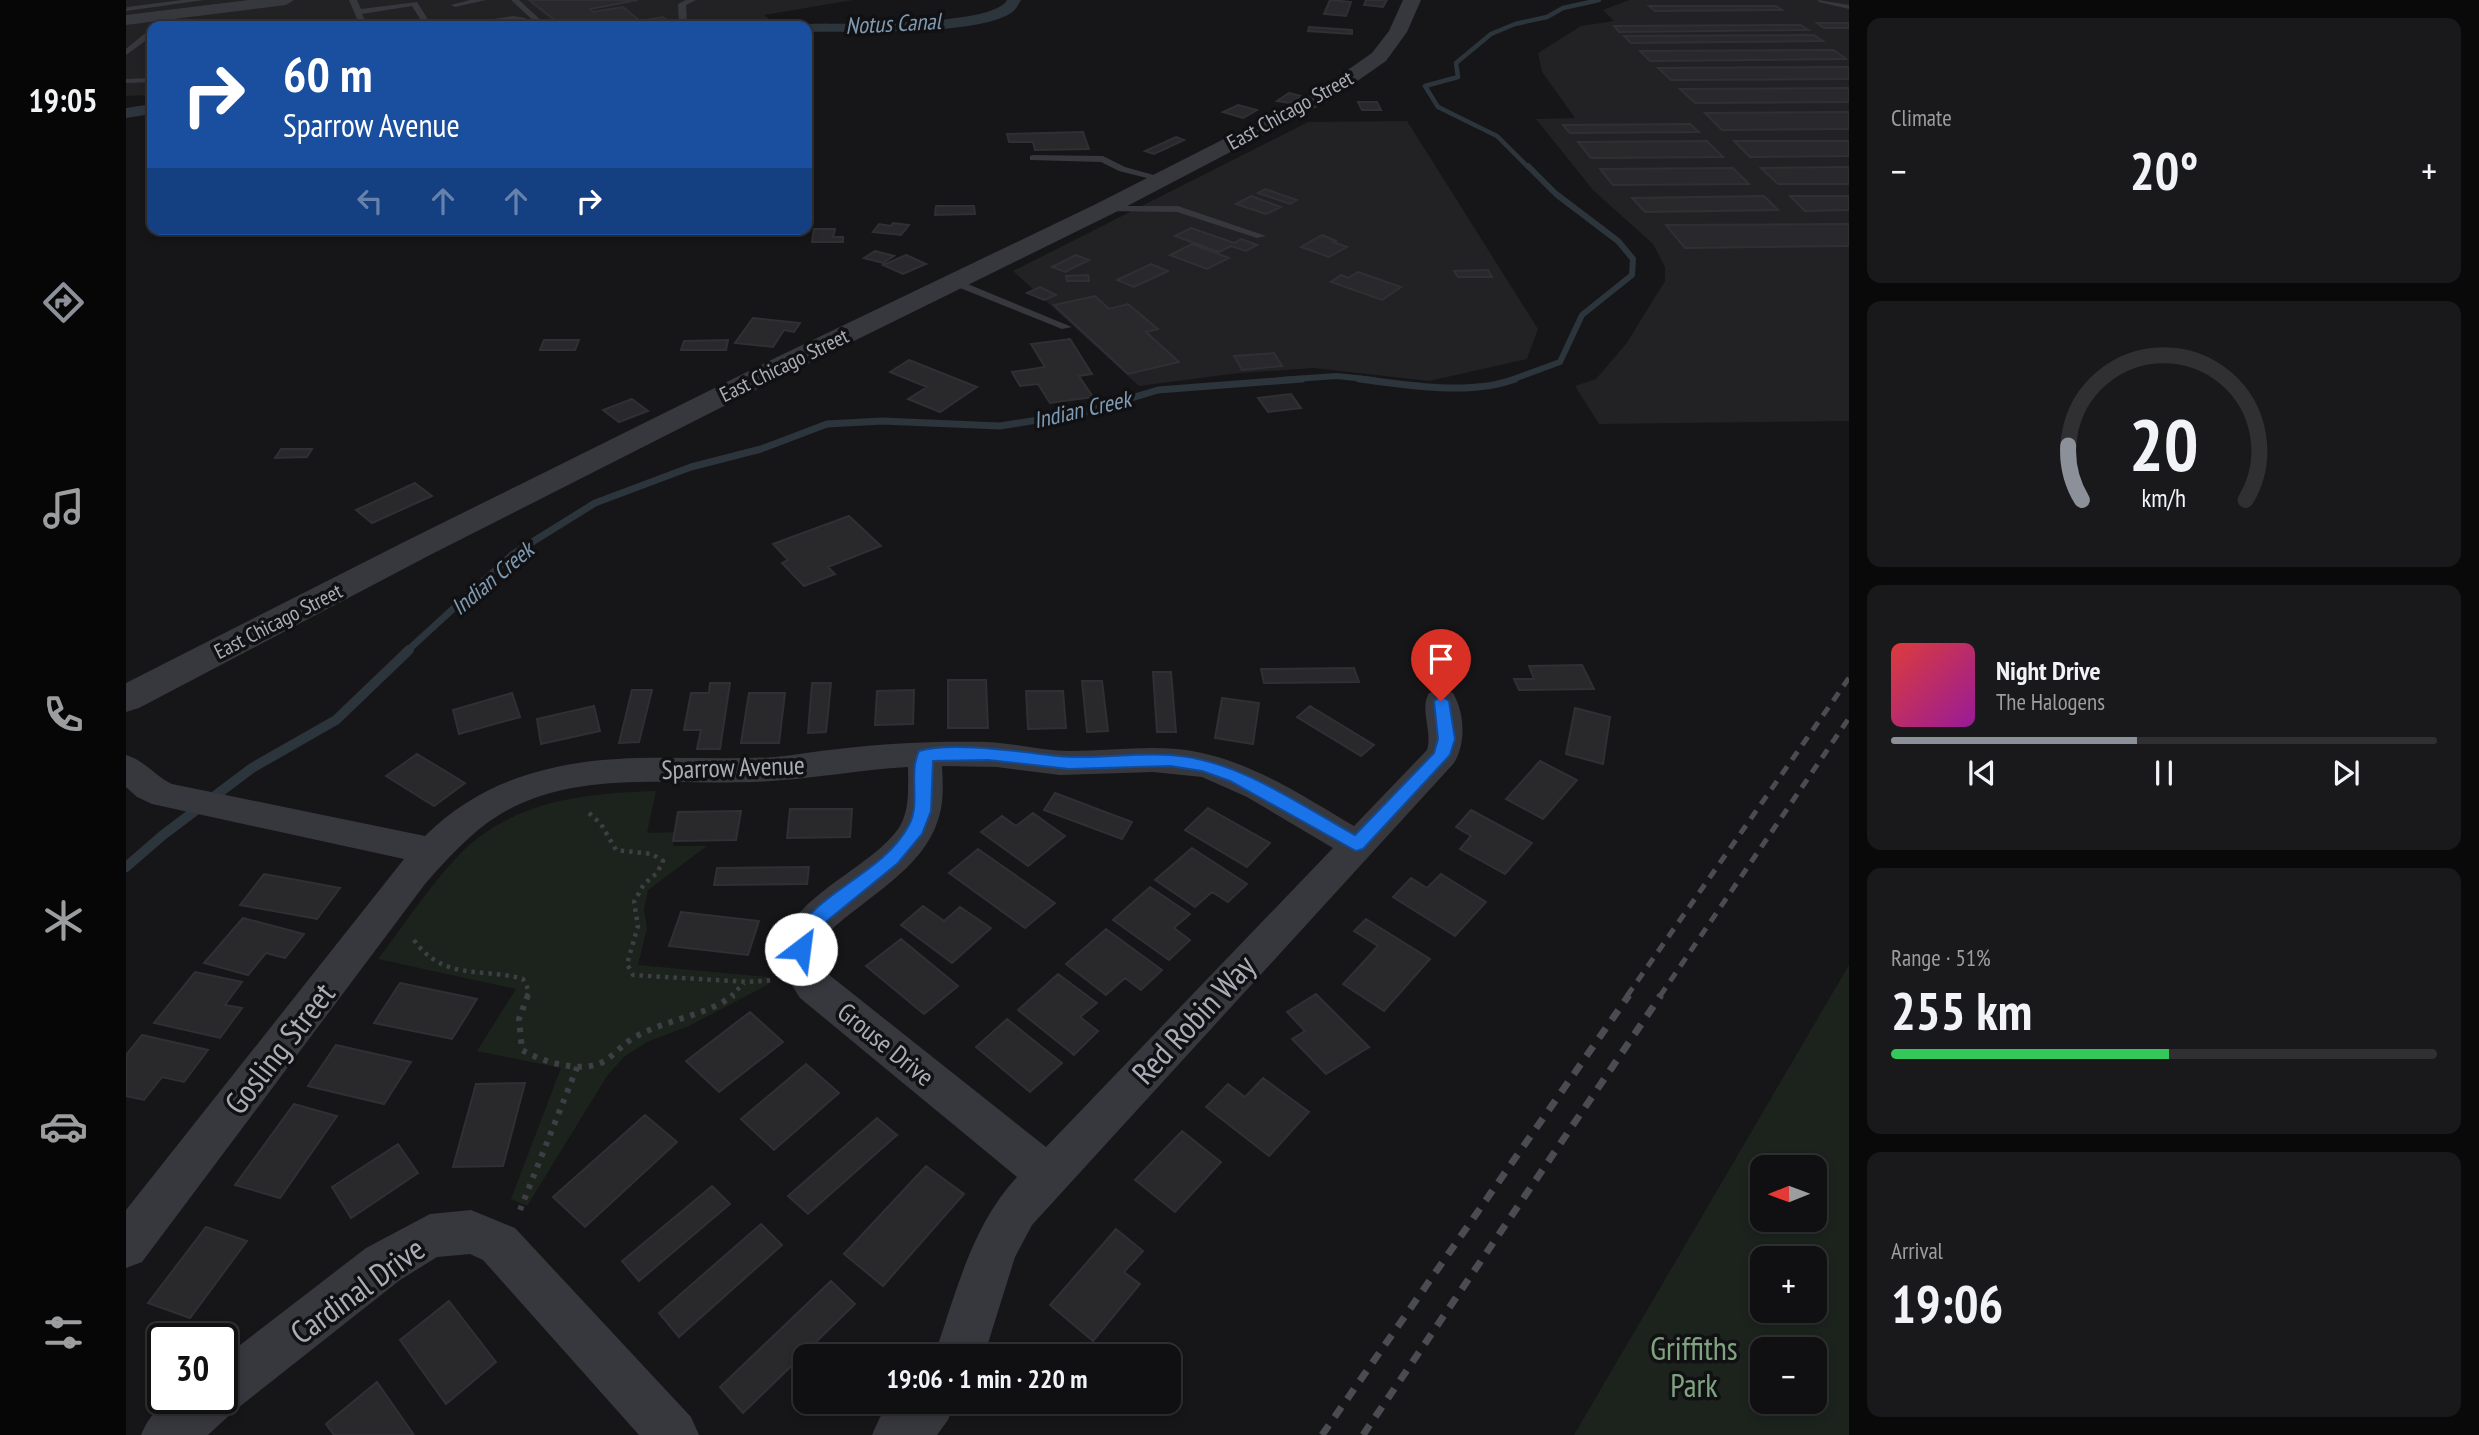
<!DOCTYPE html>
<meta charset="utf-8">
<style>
body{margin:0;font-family:"PT Sans Narrow",sans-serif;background:#19191b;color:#f1f3f6;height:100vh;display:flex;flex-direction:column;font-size:26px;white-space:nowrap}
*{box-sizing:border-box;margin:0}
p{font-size:23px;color:#9c9d9f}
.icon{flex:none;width:38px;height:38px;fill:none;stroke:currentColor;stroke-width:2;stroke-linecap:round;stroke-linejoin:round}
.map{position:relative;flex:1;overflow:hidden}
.details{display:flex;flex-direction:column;gap:18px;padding:18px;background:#09090a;width:630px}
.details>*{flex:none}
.banner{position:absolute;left:21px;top:21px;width:665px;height:214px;border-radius:14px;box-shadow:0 4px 10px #0003,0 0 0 2px #303032;background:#1a4fa0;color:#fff;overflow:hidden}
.needle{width:46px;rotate:269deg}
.fabs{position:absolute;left:1624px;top:1155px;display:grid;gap:14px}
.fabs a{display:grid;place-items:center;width:77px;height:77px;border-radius:14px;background:#101012;box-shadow:0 4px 10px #0003,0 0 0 2px #303032;font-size:35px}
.speed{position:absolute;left:21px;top:1323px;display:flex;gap:14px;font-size:35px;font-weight:700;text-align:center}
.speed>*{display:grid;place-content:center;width:91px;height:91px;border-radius:50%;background:#101012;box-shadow:0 4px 10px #0003,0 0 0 2px #303032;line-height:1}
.speed .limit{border:4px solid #111;border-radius:10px;background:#fff;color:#111}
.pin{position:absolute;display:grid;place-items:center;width:60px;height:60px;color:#fff;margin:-72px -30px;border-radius:50% 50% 50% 0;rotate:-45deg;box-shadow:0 0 7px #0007}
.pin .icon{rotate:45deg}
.me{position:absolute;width:77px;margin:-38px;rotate:30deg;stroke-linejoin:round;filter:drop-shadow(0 0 5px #0008)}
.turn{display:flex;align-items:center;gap:24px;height:147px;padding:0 21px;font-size:32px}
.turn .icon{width:91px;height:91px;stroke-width:2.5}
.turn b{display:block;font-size:49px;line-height:60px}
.lanes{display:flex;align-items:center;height:66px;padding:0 21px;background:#0003;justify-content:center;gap:35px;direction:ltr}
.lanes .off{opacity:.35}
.big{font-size:52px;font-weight:700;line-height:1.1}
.details .widget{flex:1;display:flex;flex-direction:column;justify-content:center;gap:10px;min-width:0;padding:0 24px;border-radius:14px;background:#19191b}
.details .dial{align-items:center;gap:0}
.dial svg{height:182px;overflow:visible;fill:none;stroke:#303032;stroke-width:7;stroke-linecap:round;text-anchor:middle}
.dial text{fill:#f1f3f6;stroke:none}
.song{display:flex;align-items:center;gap:21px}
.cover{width:84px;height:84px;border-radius:10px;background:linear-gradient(135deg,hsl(0 70% 55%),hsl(300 70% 35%))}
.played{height:7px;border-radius:4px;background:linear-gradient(90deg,#8c9099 45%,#303032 45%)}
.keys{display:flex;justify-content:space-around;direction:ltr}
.heat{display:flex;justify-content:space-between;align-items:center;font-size:38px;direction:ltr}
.charge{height:10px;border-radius:5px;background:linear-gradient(90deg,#34c759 51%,#303032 0)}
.trip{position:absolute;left:667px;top:1344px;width:388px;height:70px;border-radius:14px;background:#101012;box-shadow:0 4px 10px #0003,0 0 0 2px #303032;font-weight:700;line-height:70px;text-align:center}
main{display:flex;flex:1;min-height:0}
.tabs{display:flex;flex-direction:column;width:126px;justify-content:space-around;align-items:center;background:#060607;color:#9c9d9f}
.tabs .icon{width:49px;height:49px}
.tabs .on{color:#8c9099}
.tabs b{font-size:32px;color:#f1f3f6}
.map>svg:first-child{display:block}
</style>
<main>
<nav class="tabs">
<b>19:05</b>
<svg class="icon on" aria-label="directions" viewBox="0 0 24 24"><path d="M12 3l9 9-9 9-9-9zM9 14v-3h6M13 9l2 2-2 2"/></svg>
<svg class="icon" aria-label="music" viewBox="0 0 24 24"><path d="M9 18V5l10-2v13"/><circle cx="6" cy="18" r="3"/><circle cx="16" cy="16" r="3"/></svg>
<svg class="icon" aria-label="phone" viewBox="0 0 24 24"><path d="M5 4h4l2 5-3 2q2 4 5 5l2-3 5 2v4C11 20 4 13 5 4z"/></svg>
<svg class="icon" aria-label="climate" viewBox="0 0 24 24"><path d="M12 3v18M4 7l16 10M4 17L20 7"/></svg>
<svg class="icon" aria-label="car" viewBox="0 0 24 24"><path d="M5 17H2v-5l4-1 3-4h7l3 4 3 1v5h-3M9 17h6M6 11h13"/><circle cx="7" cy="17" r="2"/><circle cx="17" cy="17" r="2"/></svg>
<svg class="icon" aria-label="filters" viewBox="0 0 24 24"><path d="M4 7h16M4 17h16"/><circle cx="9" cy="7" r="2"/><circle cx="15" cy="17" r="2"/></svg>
</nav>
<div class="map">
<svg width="1723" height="1435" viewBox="0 0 1723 1435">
<rect width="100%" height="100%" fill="#161618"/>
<path fill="#222225" d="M0,0H727L638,15L647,22L590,26H26V95L0,96Z
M1503,0H1723V421L1473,424L1449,386L1470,379L1500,344L1539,281V267L1527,244L1467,190L1410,119L1449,118L1416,72L1412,53L1455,26L1488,21L1477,10Z
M1281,121L1412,329L1401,359L1303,381L1188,368L1113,373L1013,386L887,271L1182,122Z"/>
<path fill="#1c231d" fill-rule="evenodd" d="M530,791L521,833L550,832L547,846H581L522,890L518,910L521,928L512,965L642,977L643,984L563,1026L523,1041L499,1056L481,1076L401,1206L385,1199L435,1068L351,1051L390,989L252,959C278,925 302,888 331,857C384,801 458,793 530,791Z
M1723,965V1435H1448ZM1636,1167H1689V1220H1636ZM1636,1258H1689V1311H1636ZM1636,1349H1689V1402H1636Z"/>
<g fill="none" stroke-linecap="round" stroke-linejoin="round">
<path stroke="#2c353c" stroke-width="4.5" d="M1403,168L1371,136L1312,107L1299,86L1332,77L1330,63L1365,34L1389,24L1421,17L1437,8L1473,0"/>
<path stroke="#2c353c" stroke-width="6" d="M1154,380L1211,376L1248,380
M1385,380L1434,362L1456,315L1506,275L1507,259L1492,241L1430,194L1402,166"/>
<path stroke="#2c353c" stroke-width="7" d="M1233,379C1281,385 1344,396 1389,379
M281,651L387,554L469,503L565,467L635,449L701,424L756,421L874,426L956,413L1032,390L1176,379"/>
<path stroke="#2c353c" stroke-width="10" d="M0,867L37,835L126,768L210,720L283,650"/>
<path fill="#2c353c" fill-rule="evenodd" d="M881,0H895C892,5 890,10 885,13C850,36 727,31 681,32V26H675L681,24C714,23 867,27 881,0Z
M26,104V114L0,118V108Z"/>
</g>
<path fill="#29292c" stroke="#303034" stroke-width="2" d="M403,0H512L464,9L467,12L497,7L514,21L537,17L548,26H436Z
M1204,0L1225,2L1220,16L1198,14Z
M1240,0H1261L1257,7L1238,5Z
M1523,6H1650L1656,10L1529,11Z
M1691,23H1723V28H1698Z
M1675,25L1682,30L1493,32L1488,26Z
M1183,27L1226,30V34L1182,31Z
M1688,35L1697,41L1505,43L1498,36Z
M1708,50L1720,59L1524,61L1514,51Z
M1723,67V79L1545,80L1532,68Z
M1723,88V102L1569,103L1554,89Z
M1163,93L1175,96L1163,103L1151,101Z
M1232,102H1251L1255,110H1236Z
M1112,105L1131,110L1117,118L1097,112Z
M1723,112V129L1596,130L1579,113Z
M1564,124L1573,132L1444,133L1437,125Z
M957,132L963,149L909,150L907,142H883L881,134Z
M1050,137L1058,140L1028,154L1019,151Z
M1581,141L1597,157L1465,158L1452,142Z
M1608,141H1723V156L1624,157Z
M1723,167V184H1652L1635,168Z
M1607,168L1623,184L1487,185L1474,169Z
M1139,189L1171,200L1164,204L1132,193Z
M1125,196L1155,207L1140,214L1110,204Z
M1638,196L1652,210L1519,212L1506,198Z
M1664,196H1723V210L1679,211Z
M810,206H848L849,214L809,215Z
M767,223L783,225L775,235L747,232L753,224L765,226Z
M1723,224V246L1559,248L1540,225Z
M1065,228L1108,243L1115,239L1131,245L1120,251L1105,246L1093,252L1049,236Z
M688,229H709L707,237H717V242H686Z
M1196,235L1210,241L1207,242L1221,247L1203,257L1175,247Z
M1066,244L1103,258L1081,269L1044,255Z
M749,251L768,256L757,263L738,258Z
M780,255L800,264L777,274L757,265Z
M950,255L963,260L939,272L926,267Z
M1025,264L1042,271L1008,287L991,280Z
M1362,270L1366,277H1332L1328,271Z
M1232,272L1275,287L1256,300L1205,282L1215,275L1222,278Z
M962,275L963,281H941L940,276Z
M914,287L930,295L918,300L901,293Z
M969,296L983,309L1002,304L1032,329L1020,332L1053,362L1002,374L928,305Z
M627,318L674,323L668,332L658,330L647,347L609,343Z
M944,339L966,374L953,376L967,397L924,403L912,384L894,386L886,372L919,367L905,344Z
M418,340H453L449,350H414Z
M602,340L600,350H555L558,341Z
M1148,353L1156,366L1116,370L1108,356Z
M783,360L851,387L814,412L782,399L801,387L764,372Z
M1165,394L1175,408L1142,412L1132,398Z
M506,399L522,411L493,422L477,410Z
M155,449H186L181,457L149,458Z
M289,483L306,496L246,523L230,510Z
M723,516L755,546L702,567L709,574L678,586L656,563L662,560L647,544Z
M1456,665L1468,689L1393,690L1388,679H1408L1403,666Z
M1228,668L1233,682L1138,683L1135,669Z
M1027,672H1045L1050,732H1031Z
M822,680H860L862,728H822Z
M956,681H976L982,731L961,732Z
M584,683H604L594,749H571L575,730H558L565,693H583Z
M686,683H705L700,732L682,733Z
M506,690H526L513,742L493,743Z
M788,690L787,724L749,725L751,691Z
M900,691H937L940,728L902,729Z
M386,693L394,717L333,734L327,710Z
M623,693H659L653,743H615Z
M1096,698L1133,703L1127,744L1089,738Z
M468,706L474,731L415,744L411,719Z
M1184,706L1248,745L1235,756L1171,717Z
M1449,708L1484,717L1477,764L1440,754Z
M291,754L339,783L308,806L260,776Z
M1414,761L1451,780L1417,819L1380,799Z
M929,793L1006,822L996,839L918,810Z
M1082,808L1144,843L1121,867L1059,830Z
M664,809H726L724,837L661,838Z
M1345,810L1406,843L1379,874L1334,849L1345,836L1330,827Z
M615,811L610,840L547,841L552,812Z
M907,813L939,836L902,866L855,832L876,816L890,826Z
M1066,848L1121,884L1102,902L1086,892L1069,907L1029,880Z
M852,849L929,903L899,928L823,873Z
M683,867L681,884L588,885L591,868Z
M138,874L214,888L191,919L114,905Z
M1315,874L1360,902L1329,936L1267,897L1285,878L1301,888Z
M1024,887L1064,914L1048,928L1064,940L1043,960L987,920Z
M797,906L818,921L834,907L865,928L826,963L775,925Z
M555,912L633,921L622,955L543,946Z
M117,918L178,934L159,958L140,953L122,975L78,963Z
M1240,919L1304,959L1258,1011L1217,984L1252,946L1228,931Z
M980,929L1036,970L1015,990L999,978L980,995L940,964Z
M775,939L832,986L798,1014L740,966Z
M69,972L116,982L99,1005L116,1008L94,1038L28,1023Z
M932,974L971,1003L954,1017L972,1031L948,1055L892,1010Z
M274,983L351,999L326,1039L248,1023Z
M1190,994L1243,1047L1200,1074L1166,1039L1179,1031L1161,1012Z
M624,1012L657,1042L593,1092L560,1061Z
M881,1019L936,1063L904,1092L850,1047Z
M16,1035L82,1050L58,1082L36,1077L18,1100L0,1096V1055Z
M210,1045L285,1062L258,1104L182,1086Z
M680,1064L713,1093L648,1150L615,1119Z
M1137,1078L1183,1112L1143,1156L1080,1107L1102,1084L1119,1097Z
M399,1083L377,1166L327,1167L350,1084Z
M168,1104L211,1116L154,1198L109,1185Z
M519,1115L551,1142L459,1227L427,1197Z
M751,1118L771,1135L682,1214L662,1196Z
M1056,1131L1095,1162L1049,1212L1009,1180Z
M272,1144L292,1173L225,1218L206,1187Z
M800,1166L838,1194L757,1286L718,1254Z
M586,1186L604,1204L513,1281L496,1261Z
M635,1224L656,1245L553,1337L533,1313Z
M80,1227L121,1241L64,1318L22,1303Z
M990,1229L1017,1251L998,1272L1014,1284L967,1341L924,1305Z
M705,1281L729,1304L617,1413L594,1387Z
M323,1301L370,1362L320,1404L274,1340Z
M251,1382L288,1435H208L200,1424Z"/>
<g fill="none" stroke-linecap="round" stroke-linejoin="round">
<path stroke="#3d3f44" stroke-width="4.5" stroke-dasharray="3.5 5" stroke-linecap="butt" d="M463,813L475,824L490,850L526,854L537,861L531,873L518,884L508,902L512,926L501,964L507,975L622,982L647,980
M288,940C318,982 356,967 397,979L403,991L401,996
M605,996L618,983"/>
<path stroke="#3d3f44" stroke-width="6" stroke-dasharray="4.5 7" stroke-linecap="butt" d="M402,995L393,1019L396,1050C415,1061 447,1071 469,1065C485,1061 494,1045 509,1037C541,1019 577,1017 608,995
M394,1210L452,1065"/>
<path fill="#37383d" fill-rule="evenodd" d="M56,0H78L0,11L1,7Z
M223,0H231L235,9L291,2L303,21L277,26H259L294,19L286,6L236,14L242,26H234Z
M344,0H360L329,7L325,5Z
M385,0H393L421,26H413Z
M560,0H570L560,5L561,26H553L552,4Z
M1692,0L1723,5V9L1693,2Z
M387,16L399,18L405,26H397L393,22L387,20L323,26Z
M23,30H26V36L0,55V49Z
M26,78V82L0,83V79Z
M907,155L977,156L999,167L1042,179L1037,182L993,171L975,162L904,160V156Z
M978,206H1052L1140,236L1131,238L1051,212L975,211L973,209Z
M824,280H832L946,327L936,329L824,284Z"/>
<path fill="#37383d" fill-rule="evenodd" d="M123,0H168L160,5L0,25V15Z
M1315,690L1327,693C1339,714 1340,743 1328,763L906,1225L889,1257L858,1356H808C830,1294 845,1226 891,1177L674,998C666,985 655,969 656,953C657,898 747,869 774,826C784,809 782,786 782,767C730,770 680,780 628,782C545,785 447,769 373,815C344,833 321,859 299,884L16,1262L0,1268V1210L278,859L26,804L11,797L0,787V755C18,760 29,776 46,784L299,836C334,802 371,782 418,770C493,750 572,762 649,757C670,755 691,751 712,749C761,743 811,741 860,742C888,743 916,751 944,751C988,751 1033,743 1076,753C1131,765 1180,798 1228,826L1301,750C1307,731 1293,710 1303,693ZM816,766L871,767L934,775L1027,772L1076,777L1121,797L1207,848L920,1147L702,974C692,959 694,946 704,931C739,898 797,869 812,820C818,803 817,784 816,766Z
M345,1210L389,1228L565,1417L573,1435H513L357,1260L344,1254L311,1257L274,1280L108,1411L82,1435H15C33,1393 57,1398 96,1398V1359L240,1248L304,1214Z
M772,1402H829L822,1420L811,1435H746L754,1417Z"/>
<path fill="#37383d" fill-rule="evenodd" d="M1277,0H1295L1281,32L1260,61L1204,100L986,214L665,372L304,555L13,708L0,712V683L280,541L645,360L970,204L1190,92L1246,53L1263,31Z"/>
<path stroke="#4a4c52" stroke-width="5" stroke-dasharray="10 8" stroke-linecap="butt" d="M1501,996L1723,678
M1534,996L1723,718"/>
<path stroke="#4a4c52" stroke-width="7" stroke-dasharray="12 10" stroke-linecap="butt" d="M1196,1435L1503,995
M1237,1435L1535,995"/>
</g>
<path fill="#1a73e8" stroke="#114b97" stroke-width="2" d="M1315,696L1323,701L1329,739L1324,755L1237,849L1230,851L1104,781L1076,771L1044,766L943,769L862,760L807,761L805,811L796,834L772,863L701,921L690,934L681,954L675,957L668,954L665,949C668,941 671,931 676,924C705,886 760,869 783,825C795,803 782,773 793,751C827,741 895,752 932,756C969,760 1007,752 1044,755C1111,759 1171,803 1229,835L1308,753L1312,739L1308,701Z"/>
<g text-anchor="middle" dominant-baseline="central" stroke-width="7" stroke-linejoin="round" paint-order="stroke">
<g font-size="21" fill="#a8adb8" stroke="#111113">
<text transform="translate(1164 110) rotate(-29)">East Chicago Street</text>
<text transform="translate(658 365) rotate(-26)">East Chicago Street</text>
<text transform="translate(152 621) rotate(-27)">East Chicago Street</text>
</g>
<g font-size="23" font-style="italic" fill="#7f9bb3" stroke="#111113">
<text transform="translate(767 23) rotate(-3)">Notus Canal</text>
<text transform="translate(956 409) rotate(-13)">Indian Creek</text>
<text transform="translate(366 578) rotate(-40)">Indian Creek</text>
</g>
<g font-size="26" fill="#a8adb8" stroke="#111113">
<text transform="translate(607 767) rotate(-2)">Sparrow Avenue</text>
<text transform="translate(760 1044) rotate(39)">Grouse Drive</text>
</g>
<g font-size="32" fill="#a8adb8" stroke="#111113">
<text transform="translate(1067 1019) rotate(-47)">Red Robin Way</text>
<text transform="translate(153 1048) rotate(-52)">Gosling Street</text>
<text transform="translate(231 1290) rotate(-36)">Cardinal Drive</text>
</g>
<g font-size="32" fill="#7fa381" stroke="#111113">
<text x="1568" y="1348">Griffiths<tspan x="1568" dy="37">Park</tspan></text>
</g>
</g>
</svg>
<div class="fabs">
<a><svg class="needle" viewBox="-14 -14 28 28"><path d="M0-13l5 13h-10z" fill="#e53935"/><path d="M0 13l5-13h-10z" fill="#9c9d9f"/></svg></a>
<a>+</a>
<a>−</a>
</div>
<div class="speed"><div class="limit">30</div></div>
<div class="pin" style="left:1315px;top:701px;background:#d93025"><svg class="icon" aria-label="arrive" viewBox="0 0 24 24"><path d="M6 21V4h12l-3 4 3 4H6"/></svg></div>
<svg class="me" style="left:675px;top:949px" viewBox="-20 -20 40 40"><circle r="19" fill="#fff"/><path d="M0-13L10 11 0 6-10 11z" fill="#1a73e8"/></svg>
<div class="trip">19:06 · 1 min · 220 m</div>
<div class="banner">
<div class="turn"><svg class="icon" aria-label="right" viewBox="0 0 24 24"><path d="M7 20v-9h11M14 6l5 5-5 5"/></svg><div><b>60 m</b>Sparrow Avenue</div></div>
<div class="lanes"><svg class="icon off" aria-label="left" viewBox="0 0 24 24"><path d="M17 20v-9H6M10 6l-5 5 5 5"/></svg><svg class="icon off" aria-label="ahead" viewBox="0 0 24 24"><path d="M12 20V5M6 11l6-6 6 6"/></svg><svg class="icon off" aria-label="ahead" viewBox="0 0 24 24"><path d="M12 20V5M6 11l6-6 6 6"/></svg><svg class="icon" aria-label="right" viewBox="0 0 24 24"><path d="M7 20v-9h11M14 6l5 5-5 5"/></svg></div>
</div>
</div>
<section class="details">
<div class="widget"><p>Climate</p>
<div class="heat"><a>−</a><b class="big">20°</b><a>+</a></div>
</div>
<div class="widget dial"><svg viewBox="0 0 100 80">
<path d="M14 69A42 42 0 1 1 86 69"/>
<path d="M14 69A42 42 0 0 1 8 45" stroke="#8c9099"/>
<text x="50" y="56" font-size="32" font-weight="700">20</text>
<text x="50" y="72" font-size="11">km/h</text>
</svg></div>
<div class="widget">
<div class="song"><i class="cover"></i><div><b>Night Drive</b><p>The Halogens</p></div></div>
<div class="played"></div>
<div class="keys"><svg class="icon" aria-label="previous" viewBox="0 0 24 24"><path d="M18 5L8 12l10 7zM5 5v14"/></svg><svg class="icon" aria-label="pause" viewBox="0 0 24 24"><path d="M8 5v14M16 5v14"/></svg><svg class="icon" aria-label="next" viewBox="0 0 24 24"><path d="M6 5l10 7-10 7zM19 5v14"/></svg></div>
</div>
<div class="widget"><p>Range · 51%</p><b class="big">255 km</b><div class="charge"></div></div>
<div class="widget"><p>Arrival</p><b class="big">19:06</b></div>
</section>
</main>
